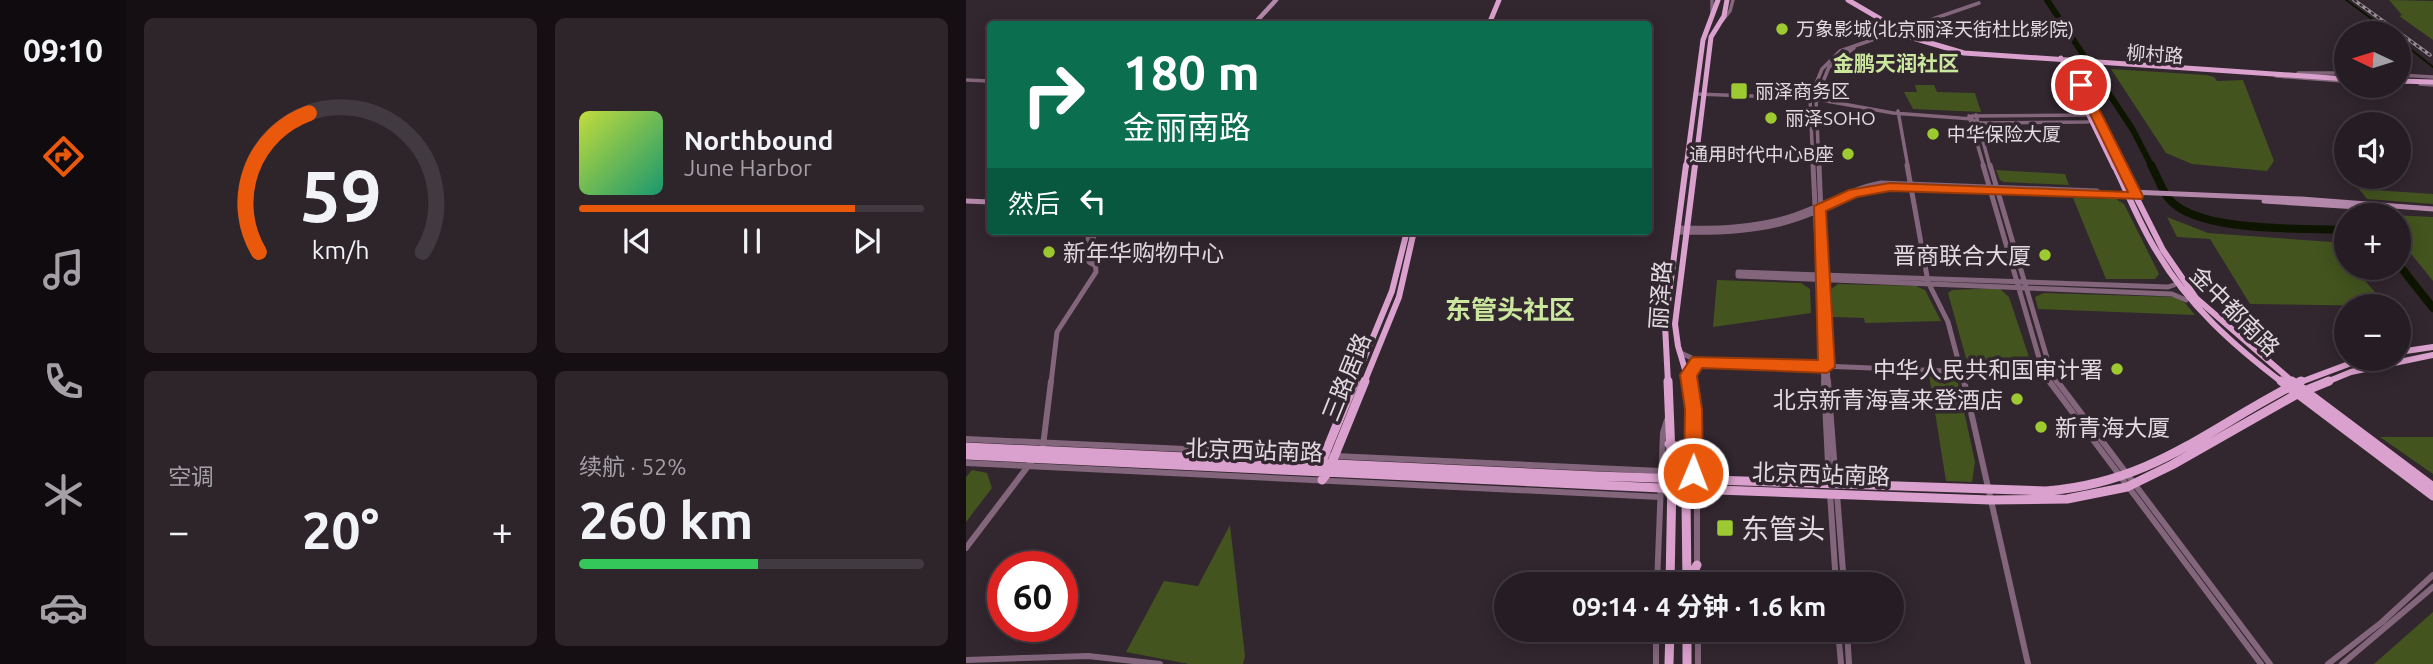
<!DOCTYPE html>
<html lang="zh">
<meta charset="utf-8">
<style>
body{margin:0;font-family:Ubuntu,"Noto Sans SC",sans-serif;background:#2e252b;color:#f1f3f6;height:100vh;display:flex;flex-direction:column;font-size:26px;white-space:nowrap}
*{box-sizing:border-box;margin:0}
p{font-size:23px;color:#a4a1a6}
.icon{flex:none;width:38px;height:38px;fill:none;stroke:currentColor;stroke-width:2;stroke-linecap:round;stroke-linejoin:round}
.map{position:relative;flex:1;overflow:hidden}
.side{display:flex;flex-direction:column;gap:18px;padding:18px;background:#150f13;width:840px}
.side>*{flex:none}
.banner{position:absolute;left:21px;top:21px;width:665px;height:214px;border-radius:7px;box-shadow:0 4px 18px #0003,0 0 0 2px #423a41;background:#0b6e4f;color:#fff;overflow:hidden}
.needle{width:46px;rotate:274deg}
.buttons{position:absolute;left:1368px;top:21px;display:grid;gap:14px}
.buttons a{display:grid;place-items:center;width:77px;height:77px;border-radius:50%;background:#261c23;box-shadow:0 4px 18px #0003,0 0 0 2px #423a41;font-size:35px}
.speed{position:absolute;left:21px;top:551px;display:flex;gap:14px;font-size:35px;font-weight:700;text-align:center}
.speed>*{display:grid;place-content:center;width:91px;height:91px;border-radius:50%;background:#261c23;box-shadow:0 4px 18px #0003,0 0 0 2px #423a41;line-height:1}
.speed .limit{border:10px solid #d22;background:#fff;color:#111}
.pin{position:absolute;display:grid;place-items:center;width:60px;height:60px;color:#fff;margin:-30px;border:4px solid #fff;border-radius:50%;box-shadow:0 2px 7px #0007}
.me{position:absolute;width:77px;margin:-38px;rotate:1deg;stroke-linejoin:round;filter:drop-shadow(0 0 5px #0008)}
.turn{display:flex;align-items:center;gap:24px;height:147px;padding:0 21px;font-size:32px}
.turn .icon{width:91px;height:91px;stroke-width:2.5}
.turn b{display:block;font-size:49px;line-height:60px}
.then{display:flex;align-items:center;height:66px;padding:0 21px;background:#0003;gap:14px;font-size:26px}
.big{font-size:52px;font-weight:700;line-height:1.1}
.side .widget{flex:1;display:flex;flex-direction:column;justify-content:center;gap:10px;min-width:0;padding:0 24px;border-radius:10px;background:#2e252b}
.side .dial{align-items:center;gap:0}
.dial svg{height:182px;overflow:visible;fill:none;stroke:#423a41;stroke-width:7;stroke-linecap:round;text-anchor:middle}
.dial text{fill:#f1f3f6;stroke:none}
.song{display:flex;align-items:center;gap:21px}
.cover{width:84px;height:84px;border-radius:10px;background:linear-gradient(135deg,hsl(70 70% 55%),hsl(160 70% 35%))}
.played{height:7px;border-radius:4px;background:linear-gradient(90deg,#ea580c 80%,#423a41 80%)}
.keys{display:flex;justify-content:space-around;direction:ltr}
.heat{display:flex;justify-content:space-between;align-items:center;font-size:38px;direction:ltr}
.charge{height:10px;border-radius:5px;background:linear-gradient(90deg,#34c759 52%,#423a41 0)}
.side .tiles{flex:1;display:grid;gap:18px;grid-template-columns:repeat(2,1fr)}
.trip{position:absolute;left:528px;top:572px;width:410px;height:70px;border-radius:35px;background:#261c23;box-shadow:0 4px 18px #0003,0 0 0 2px #423a41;font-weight:700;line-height:70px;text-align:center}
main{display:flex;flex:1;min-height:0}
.tabs{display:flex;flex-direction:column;width:126px;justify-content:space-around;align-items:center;background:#0f0b0e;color:#a4a1a6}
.tabs .icon{width:49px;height:49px}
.tabs .on{color:#ea580c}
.tabs b{font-size:32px;color:#f1f3f6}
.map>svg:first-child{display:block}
</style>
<main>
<nav class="tabs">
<b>09:10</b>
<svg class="icon on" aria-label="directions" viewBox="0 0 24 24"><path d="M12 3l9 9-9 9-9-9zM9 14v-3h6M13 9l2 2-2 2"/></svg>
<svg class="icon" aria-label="music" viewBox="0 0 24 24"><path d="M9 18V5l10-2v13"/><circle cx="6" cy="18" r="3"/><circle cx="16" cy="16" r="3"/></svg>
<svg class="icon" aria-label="phone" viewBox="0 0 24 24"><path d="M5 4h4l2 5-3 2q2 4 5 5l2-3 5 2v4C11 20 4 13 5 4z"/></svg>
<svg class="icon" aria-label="climate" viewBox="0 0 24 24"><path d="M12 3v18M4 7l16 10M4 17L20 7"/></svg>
<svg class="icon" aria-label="car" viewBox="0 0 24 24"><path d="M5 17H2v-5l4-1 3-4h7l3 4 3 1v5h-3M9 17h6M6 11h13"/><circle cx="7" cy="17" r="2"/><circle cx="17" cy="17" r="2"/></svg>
</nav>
<section class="side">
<div class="tiles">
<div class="widget dial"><svg viewBox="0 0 100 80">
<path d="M14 69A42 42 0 1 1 86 69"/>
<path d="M14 69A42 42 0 0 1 36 8" stroke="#ea580c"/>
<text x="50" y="56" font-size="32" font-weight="700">59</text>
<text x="50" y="72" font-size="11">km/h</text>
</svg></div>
<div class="widget">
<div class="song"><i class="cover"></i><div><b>Northbound</b><p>June Harbor</p></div></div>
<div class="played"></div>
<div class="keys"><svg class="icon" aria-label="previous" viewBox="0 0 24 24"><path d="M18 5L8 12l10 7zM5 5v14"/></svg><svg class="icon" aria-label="pause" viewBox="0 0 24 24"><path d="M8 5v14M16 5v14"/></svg><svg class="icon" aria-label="next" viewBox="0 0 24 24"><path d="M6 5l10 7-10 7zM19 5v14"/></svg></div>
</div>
<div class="widget"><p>空调</p>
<div class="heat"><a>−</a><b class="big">20°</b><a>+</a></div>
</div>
<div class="widget"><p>续航 · 52%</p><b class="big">260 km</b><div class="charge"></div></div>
</div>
</section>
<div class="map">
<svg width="1467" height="664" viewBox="0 0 1467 664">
<rect width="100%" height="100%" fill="#32262f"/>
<path fill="#43541f" d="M1423,0L1467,1V40L1433,16L1436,15Z
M1145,69L1240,75L1248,77L1251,81L1277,80L1308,161L1301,171L1226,164L1200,153Z
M949,85H968L971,92L1009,93L1015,112L947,109L938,92H951Z
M1030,170L1099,174L1103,185L1038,182L1034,180Z
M1393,189L1467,194V204L1401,199Z
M1107,198L1150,199L1158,204L1193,274L1189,279H1140Z
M1383,213L1467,217V281L1446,255L1433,244V215H1382Z
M1201,217L1242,233L1366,242L1381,259V268H1388L1421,306L1284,304L1244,239L1211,237Z
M751,280L835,283L844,289L845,313L747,327Z
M872,284L950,286L959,290L975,321L899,323L898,318L867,317L865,289Z
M1033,288L1043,297L1064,360C1047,370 1017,366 1000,358L982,293L986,290Z
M1078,293L1208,297L1219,303L1229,315L1072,309L1069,297Z
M963,375L981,376L992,383L1009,462L1006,482L980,481Z
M1414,437H1467V474Z
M6,470L21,473L26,488L0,522V477Z
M264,525L279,656L277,664H223L160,652L198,581L232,586Z
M1467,612V664H1408Z"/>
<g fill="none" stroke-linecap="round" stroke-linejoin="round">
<path stroke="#0d1501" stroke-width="2" d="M1380,0L1425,33
M1433,40L1467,67"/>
<path stroke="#0d1501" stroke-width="6" d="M1081,0L1167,130L1186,167"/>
<path stroke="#0d1501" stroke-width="8" d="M1185,165C1191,175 1195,189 1203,199C1231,233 1337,228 1381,230
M1433,265L1467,308"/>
<path stroke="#83667c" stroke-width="3.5" d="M746,0V14
M756,21L764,11L767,0
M1332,73H1381
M1433,75L1467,77
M1310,76L1376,81
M0,80L24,81
M1454,84L1467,85
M729,94L844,98L927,113L1006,119L1011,123L1122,122
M932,111L942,167
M1010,115L1024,167
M1003,116L1018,167
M1006,116L1119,115
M847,167L844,98L856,69L874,51L1013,3
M853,167L850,99L863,67L888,48"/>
<path stroke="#83667c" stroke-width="5" d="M847,165L858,383
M853,165L862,383
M941,165L962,282L982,322L998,383
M1017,165L1078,375L1084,383
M1024,165L1086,375L1092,383
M711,228C751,229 791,228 829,215C858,205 884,189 915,183L1131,191
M122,231L123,262L130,266
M711,232C751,233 792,232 831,219C860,209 887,193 918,187L1165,196
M1208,285L1202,287L772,272V276L1206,294L1220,300
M715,353L732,361L1079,375
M722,375L732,361
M85,383L91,332L130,272L127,231"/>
<path stroke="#83667c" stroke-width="6" d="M858,381L863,484
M862,381L870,485
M998,381L1062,664
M1083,381L1295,664
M1091,381L1304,664
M0,439L695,471
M77,446L85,381
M0,463L694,497
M727,489L731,499V584
M864,493L870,584
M871,494L878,584
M0,548L69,457
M691,584L697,433L701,420
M690,630V664
M732,630V664
M872,630L875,664
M881,630L883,664
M0,660L122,656L194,664
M1362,664L1416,622L1467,575
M1376,664L1467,587"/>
<path stroke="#b488aa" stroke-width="4.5" d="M288,24L310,0"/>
<path stroke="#b488aa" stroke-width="5" d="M1165,192L1335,199L1467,209
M0,201L24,202
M1298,201L1392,207"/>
<path stroke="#dba1ce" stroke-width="5" d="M882,0L947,38L998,53L1381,79
M523,24L533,0
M1095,58L1148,167
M1102,61L1155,167
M1433,81L1467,82
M720,167L737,40L752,0
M729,167L745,37L758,16L761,0"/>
<path stroke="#dba1ce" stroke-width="6" d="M1148,165C1162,194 1174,225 1191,252C1222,305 1268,346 1317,383
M1154,165L1197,250L1230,298L1328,383
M1433,352L1467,347
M388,383L426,291L441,231
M398,383L433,297L448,231
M702,383L699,325L720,165
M723,383L712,346L709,324L729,165
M1332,383L1396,359
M1358,383L1385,372L1467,355"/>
<path stroke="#dba1ce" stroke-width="9" d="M702,381L706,479L704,584
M1315,381L1467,496
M1326,381L1467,487
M703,444L717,448L728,442
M0,447L630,476L1080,491C1189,482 1243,427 1335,381
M0,455L695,488L1024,500L1101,499L1161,487L1206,465L1331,394L1363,381
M354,466L389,381
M356,480L362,472L399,381
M722,581L731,565
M721,584L720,498L727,489L726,393L722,381
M721,630V664
M703,663L704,630"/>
<defs>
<path id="rail" d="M1388,0L1464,55"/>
</defs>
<use href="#rail" stroke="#988f96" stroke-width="3.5"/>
<use href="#rail" stroke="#32262f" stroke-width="2" stroke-dasharray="3.5" stroke-linecap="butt"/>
</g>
<path fill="#ea580c" stroke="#983908" stroke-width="2" d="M1115,82L1121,85L1177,196L1176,199L924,191L891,197L860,211L869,367L861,373L736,368L731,376L736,409L737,473L734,478L727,481L721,478L718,473L719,409L714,375L726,357L852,360L848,206L883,190L924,183L1162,192L1110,85Z"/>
<g fill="#9dca30" stroke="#32262f" stroke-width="2.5">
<circle cx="816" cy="29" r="7"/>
<rect x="764" y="82" width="18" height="18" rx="3.5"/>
<circle cx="805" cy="118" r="7"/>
<circle cx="967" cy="134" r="7"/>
<circle cx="882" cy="154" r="7"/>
<circle cx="83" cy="252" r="7"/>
<circle cx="1079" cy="255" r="7"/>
<circle cx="1151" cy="369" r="7"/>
<circle cx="1051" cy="399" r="7"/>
<circle cx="1075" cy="427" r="7"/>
<rect x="750" y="519" width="18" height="18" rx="3.5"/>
</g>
<g text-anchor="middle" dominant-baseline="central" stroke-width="7" stroke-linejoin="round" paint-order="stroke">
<g font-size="19" fill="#e2dae0" stroke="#32262f" text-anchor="start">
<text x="830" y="29">万象影城(北京丽泽天街杜比影院)</text>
<text x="789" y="91">丽泽商务区</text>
<text x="819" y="118">丽泽SOHO</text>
<text x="981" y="134">中华保险大厦</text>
<text x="868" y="154" text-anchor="end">通用时代中心B座</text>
</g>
<g font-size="19" fill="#e2dae0" stroke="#32262f">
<text transform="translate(1189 54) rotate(4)">柳村路</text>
</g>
<g font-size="21" font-weight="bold" fill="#cbe69d" stroke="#32262f">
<text x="930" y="63">金鹏天润社区</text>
</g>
<g font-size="23" fill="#e2dae0" stroke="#32262f" text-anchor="end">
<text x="97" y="252" text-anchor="start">新年华购物中心</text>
<text x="1065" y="255">晋商联合大厦</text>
<text x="1137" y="369">中华人民共和国审计署</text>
<text x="1037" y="399">北京新青海喜来登酒店</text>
<text x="1089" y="427" text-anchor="start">新青海大厦</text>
</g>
<g font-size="23" fill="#e2dae0" stroke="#32262f">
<text transform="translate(694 295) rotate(-86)">丽泽路</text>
<text transform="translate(1269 311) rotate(45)">金中都南路</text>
<text transform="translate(380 377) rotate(-68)">三路居路</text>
<text transform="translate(288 450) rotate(2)">北京西站南路</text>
<text transform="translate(855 474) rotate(2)">北京西站南路</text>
</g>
<g font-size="26" font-weight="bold" fill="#cbe69d" stroke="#32262f">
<text x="544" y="309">东管头社区</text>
</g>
<g font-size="28" fill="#e2dae0" stroke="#32262f" text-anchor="start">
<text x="775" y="528">东管头</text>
</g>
</g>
</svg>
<div class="buttons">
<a><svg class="needle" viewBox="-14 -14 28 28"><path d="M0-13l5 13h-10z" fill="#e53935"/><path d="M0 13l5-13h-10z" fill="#a4a1a6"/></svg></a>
<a><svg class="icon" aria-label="sound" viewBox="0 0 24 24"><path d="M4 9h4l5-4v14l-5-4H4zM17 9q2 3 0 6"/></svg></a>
<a>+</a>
<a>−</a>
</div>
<div class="speed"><div class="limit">60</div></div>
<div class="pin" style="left:1115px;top:85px;background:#d93025"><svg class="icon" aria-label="arrive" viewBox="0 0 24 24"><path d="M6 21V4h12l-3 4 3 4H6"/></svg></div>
<svg class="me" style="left:727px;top:473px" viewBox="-20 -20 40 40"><circle r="17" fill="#ea580c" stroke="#fff" stroke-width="3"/><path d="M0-11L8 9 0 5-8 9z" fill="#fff"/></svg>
<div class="trip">09:14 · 4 分钟 · 1.6 km</div>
<div class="banner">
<div class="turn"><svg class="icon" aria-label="right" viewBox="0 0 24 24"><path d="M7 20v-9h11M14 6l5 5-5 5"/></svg><div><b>180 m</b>金丽南路</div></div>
<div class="then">然后<svg class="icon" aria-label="left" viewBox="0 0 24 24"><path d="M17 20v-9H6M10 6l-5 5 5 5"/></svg></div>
</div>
</div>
</main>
